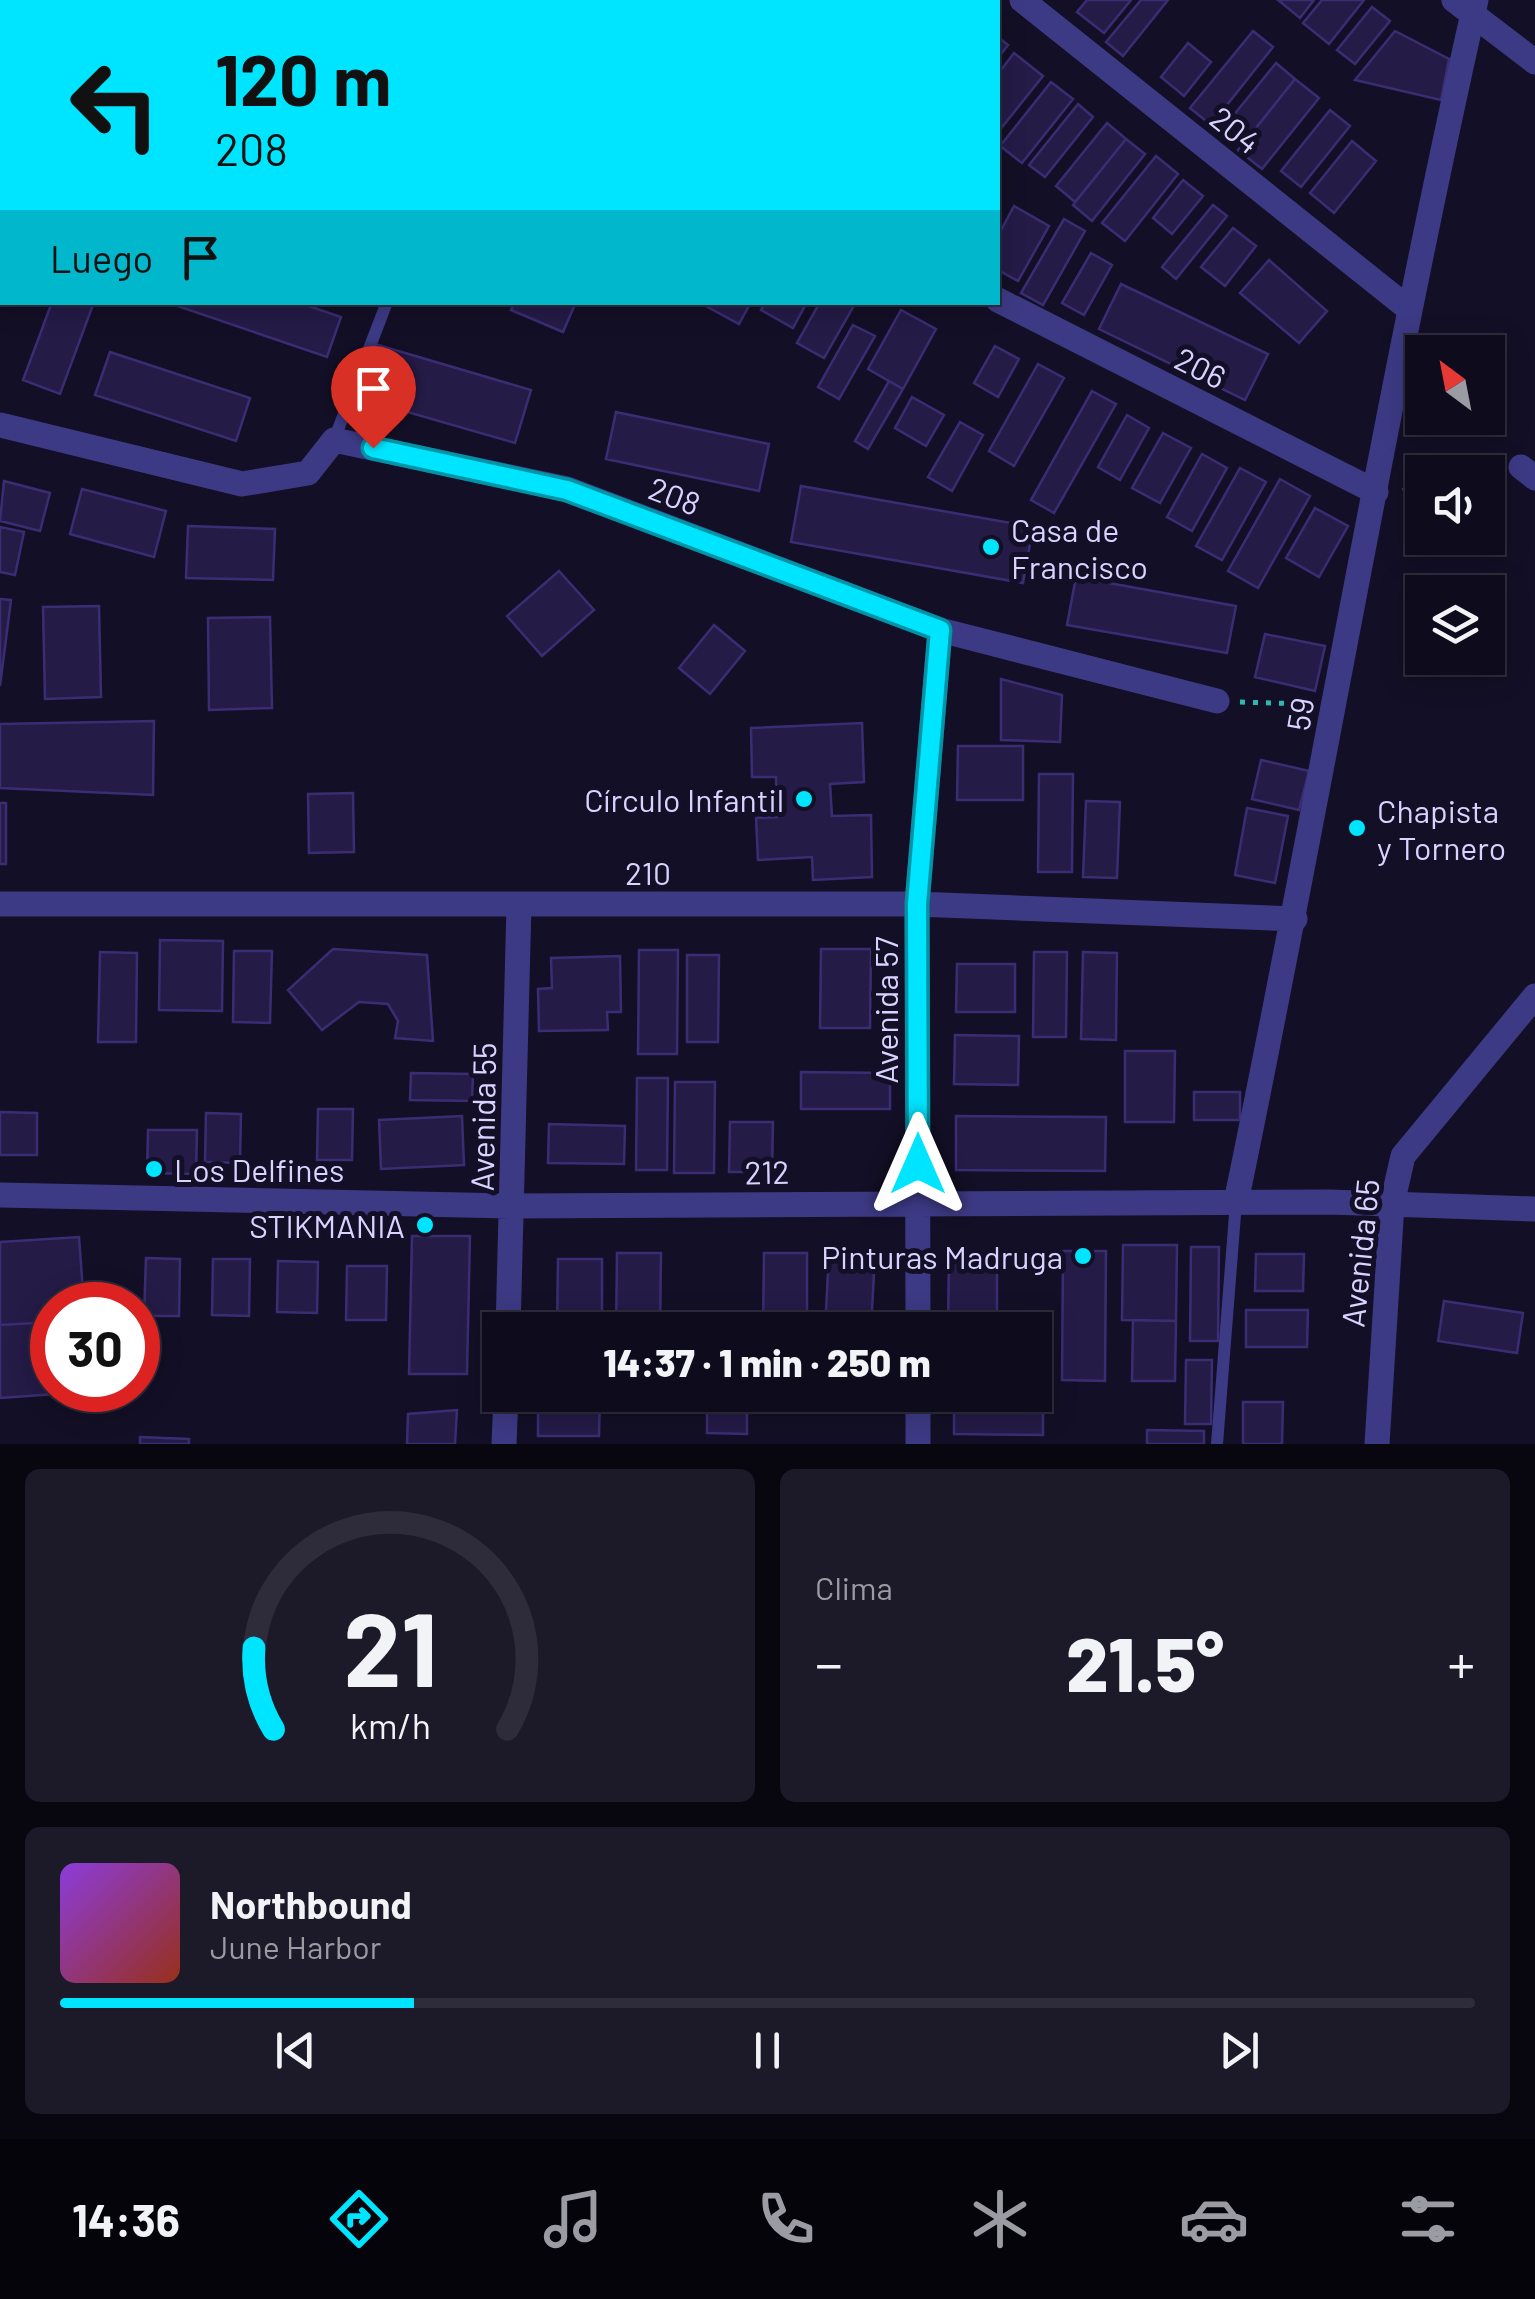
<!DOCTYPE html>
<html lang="es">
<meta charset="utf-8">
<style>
body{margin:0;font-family:Barlow,sans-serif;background:#1c1929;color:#f1f3f6;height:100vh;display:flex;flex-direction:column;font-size:38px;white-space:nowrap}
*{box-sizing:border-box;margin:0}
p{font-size:32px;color:#9b9ba3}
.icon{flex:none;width:55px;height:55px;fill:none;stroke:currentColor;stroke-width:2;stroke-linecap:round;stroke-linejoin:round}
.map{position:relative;height:1444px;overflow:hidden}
.sheet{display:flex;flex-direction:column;gap:25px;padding:25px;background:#08060f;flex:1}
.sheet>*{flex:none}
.guide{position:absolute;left:0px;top:0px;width:1000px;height:305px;box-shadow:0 5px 25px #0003,0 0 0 2px #2e2b3b;background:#00e5ff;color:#111;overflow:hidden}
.needle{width:65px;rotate:328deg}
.fabs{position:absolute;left:1405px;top:335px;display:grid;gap:20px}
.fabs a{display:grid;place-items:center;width:100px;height:100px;border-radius:0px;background:#0e0b1c;box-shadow:0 5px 25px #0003,0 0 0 2px #2e2b3b;font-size:50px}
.speed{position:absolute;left:30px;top:1282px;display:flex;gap:20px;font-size:50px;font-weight:700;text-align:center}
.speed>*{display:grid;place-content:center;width:130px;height:130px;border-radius:50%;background:#0e0b1c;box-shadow:0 5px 25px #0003,0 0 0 2px #2e2b3b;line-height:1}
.speed .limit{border:15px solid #d22;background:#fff;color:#111}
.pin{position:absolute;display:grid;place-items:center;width:85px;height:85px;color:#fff;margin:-102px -42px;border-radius:50% 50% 50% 0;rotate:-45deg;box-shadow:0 0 10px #0007}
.pin .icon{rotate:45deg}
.me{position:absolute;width:110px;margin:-55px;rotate:0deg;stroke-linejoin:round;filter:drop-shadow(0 0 8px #0008)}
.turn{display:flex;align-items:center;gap:35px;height:210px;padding:0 50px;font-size:45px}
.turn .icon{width:130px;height:130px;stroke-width:2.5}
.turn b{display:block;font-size:70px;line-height:85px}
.then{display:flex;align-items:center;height:95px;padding:0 50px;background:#0003;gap:20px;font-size:38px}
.big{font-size:75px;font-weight:800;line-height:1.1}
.sheet .widget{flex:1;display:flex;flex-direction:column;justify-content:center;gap:15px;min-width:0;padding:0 35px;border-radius:15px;background:#1c1929}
.sheet .dial{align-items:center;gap:0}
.dial svg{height:260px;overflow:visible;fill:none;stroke:#2e2b3b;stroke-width:7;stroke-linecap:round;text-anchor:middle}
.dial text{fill:#f1f3f6;stroke:none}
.song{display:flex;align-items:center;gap:30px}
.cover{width:120px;height:120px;border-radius:15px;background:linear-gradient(135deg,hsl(270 70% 55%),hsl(10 70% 35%))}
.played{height:10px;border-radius:5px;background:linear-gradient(90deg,#00e5ff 25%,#2e2b3b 25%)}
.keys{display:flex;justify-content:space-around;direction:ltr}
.heat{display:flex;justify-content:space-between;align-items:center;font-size:55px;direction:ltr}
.sheet .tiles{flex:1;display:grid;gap:25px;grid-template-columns:1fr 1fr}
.widget:last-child{grid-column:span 2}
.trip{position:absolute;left:482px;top:1312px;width:570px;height:100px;border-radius:0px;background:#0e0b1c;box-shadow:0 5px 25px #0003,0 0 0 2px #2e2b3b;font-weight:800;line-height:100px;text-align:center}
.tabs{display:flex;height:160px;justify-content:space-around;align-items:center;background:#06040b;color:#9b9ba3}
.tabs .icon{width:70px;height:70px}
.tabs .selected{color:#00e5ff}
.tabs b{font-size:45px;color:#f1f3f6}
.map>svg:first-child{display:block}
</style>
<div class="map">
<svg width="1535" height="1444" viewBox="0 0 1535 1444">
<rect width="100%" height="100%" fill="#130f26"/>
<path fill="#12302f" d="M0,0H83L2,2L0,185Z"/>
<path fill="#241b47" stroke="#3b2d73" stroke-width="2.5" d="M1087,0H1131L1104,33L1077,12Z
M1141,0H1168L1123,56L1106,42Z
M1278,0H1314L1300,18Z
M1322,0H1364L1329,44L1303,23Z
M1372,7L1390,21L1355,64L1337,50Z
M1253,31L1273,47L1211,125L1190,108Z
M1395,31L1449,59L1441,100L1355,80Z
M998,37L1008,45L998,58Z
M1188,43L1211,62L1184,96L1161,77Z
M1014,53L1043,76L999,131L998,74Z
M1276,63L1295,79L1248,138L1228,122Z
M1295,79L1319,98L1262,169L1238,150Z
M1051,82L1073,99L1022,163L1000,146Z
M1078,104L1093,117L1045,177L1029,165Z
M1330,110L1350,126L1301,187L1281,171Z
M1107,123L1126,139L1075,202L1056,186Z
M1126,139L1145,154L1092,221L1073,205Z
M1352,141L1376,161L1334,213L1310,193Z
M1156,156L1178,174L1125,241L1102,223Z
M1183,180L1203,196L1172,234L1153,218Z
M1213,205L1227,216L1176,279L1162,267Z
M1014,206L1049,226L1018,281L998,270V236Z
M1064,219L1085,231L1043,305L1021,293Z
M1233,228L1256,246L1225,286L1201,267Z
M1091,253L1112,265L1084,315L1062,303Z
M1269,260L1327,311L1299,343L1240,293Z
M1121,284L1268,354L1245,400L1099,329Z
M52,302H94L60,394L23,380Z
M166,302H297L341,317L327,357Z
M515,302H576L563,332L511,310Z
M706,302H751L739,324L704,305Z
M766,302H807L793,328L761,310Z
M820,302H856L824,358L797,343Z
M901,310L936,329L903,389L868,369Z
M853,325L875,336L839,399L818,387Z
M378,345L531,390L515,443L362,399Z
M995,346L1019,359L998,397L974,383Z
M110,352L250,398L236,441L95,395Z
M1038,364L1064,378L1014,466L989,451Z
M889,381L903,389L868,449L855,441Z
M1092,391L1116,404L1054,513L1031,500Z
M912,397L944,415L926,446L895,428Z
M616,412L769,444L759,491L606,459Z
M1127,415L1149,428L1120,480L1098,467Z
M960,422L983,435L952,491L928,477Z
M1163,433L1191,448L1160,503L1132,488Z
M1202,454L1227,468L1192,531L1167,517Z
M1240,468L1266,482L1222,560L1196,546Z
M1280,479L1310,496L1258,588L1228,571Z
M4,481L50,493L40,531L0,521Z
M801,486L1033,527L1023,583L791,542Z
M82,489L166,511L154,557L70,534Z
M1315,508L1348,526L1319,577L1286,558Z
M188,526L275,529L273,580L186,578Z
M0,527L24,532L15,575L0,572Z
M559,571L594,610L542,656L507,616Z
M1076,577L1236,606L1227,653L1067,625Z
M0,599L11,600L0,686Z
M99,606L101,697L45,699L43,607Z
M270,617L272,708L209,710L208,618Z
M714,625L745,651L710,694L679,668Z
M1265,634L1325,646L1315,691L1255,677Z
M1001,679L1062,695L1060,742L1001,740Z
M154,721L153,795L0,788V724Z
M862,723L864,782L830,784L832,816L871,815L872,877L813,880L812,857L758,860L756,818L777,817L776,777H752L751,728Z
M958,746H1023V800H957Z
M1261,760L1309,771L1299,810L1252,799Z
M1039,774H1073L1072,872H1038Z
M353,793L354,852L309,853L308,794Z
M1086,801L1120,802L1117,878L1083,877Z
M0,803H6V864H0Z
M1247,808L1288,816L1275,883L1235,875Z
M160,940L223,941L222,1011L159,1010Z
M333,949L427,955L433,1041L395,1038L398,1021L388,1004L359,1002L322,1030L288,990Z
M821,949H871L870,1028H820Z
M639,950H678L677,1054H638Z
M234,951H272L270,1023L233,1022Z
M100,952L137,953L136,1042H98Z
M1034,952H1067L1066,1037H1033Z
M1083,952L1117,953L1116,1040L1081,1039Z
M687,955H719L718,1042H687Z
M620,956L621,1012H607L608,1030L539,1031L538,989L552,988L551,958Z
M957,964H1015V1012H956Z
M955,1035L1019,1036L1018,1085L954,1084Z
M1125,1051H1175L1174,1122H1125Z
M801,1072L890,1073V1109H801Z
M411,1073L473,1074L472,1101L410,1100Z
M637,1078H668L667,1170H636Z
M675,1082H715L714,1173H674Z
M1194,1092H1240V1120H1194Z
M318,1109H353L352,1160H317Z
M0,1112L37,1113V1155H0Z
M206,1113L241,1114L240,1163L205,1162Z
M462,1116L464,1165L381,1169L379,1120Z
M956,1116L1106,1117L1105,1171L956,1170Z
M730,1122H773L772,1172H729Z
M549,1124L625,1126L624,1164L548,1163Z
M148,1130H197L196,1174L147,1173Z
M412,1236H470L467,1374H409Z
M79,1237L84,1305H52V1322L0,1325V1242Z
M1123,1245H1177L1176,1321L1122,1320Z
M1191,1247H1219L1218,1341H1190Z
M1063,1251H1106L1105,1381L1062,1380Z
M829,1252L875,1254L871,1330H825Z
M949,1252L997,1253V1330H948Z
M617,1253H661L660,1330H616Z
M764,1253H807V1330H763Z
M1256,1254H1304L1303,1291H1255Z
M146,1258L180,1259L179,1316H144Z
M213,1259H250L249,1316L212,1315Z
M558,1259H602V1330H557Z
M278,1261L318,1262L317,1313L277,1312Z
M347,1266H387L386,1320H346Z
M1444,1301L1523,1313L1517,1353L1438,1341Z
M1246,1310H1308L1307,1347H1246Z
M1014,1320L1050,1321L1049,1378L1035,1377V1330H1014Z
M1133,1320L1176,1321L1175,1381H1132Z
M52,1322V1390H113L0,1398V1325Z
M1186,1360H1212L1211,1424H1185Z
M1035,1388H1043V1435L954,1434V1395H1035Z
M538,1395H600L599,1436H538Z
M707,1395H747V1434L707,1433Z
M1243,1402H1283L1282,1444H1243Z
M457,1410L455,1444H407L408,1414Z
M1147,1430L1204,1431V1444H1147Z
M140,1437L189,1439V1444H140Z"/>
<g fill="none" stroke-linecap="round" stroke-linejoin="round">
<path stroke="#2fb8b0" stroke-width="5" stroke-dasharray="5 8" stroke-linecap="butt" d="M14,2L15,0
M0,32L2,27
M1403,491L1422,486
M1240,702L1309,704"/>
<path stroke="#3d3a85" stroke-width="12" d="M436,2L437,0
M334,440L387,302
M1217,1444L1236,1202"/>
<path stroke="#3d3a85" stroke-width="25" d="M455,0L459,2
M1022,0L1409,309
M998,300L1376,492
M0,425L242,484L308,473L334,440L567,489L940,630L1217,701
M1521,467L1535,478
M0,904H917L1295,919
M0,1195L513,1206L1329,1202L1535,1209
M1236,1202C1319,802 1386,398 1476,0
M508,1330L519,905
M918,1330L917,904L940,630
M504,1444L506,1395
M918,1444V1395
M1377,1444L1392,1204L1403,1156L1535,996"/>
<path stroke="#3d3a85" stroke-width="25" d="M1454,0L1535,62"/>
<path stroke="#c25bff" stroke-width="25" d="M103,2L104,0
M0,254L2,247"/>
</g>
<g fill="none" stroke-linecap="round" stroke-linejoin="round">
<defs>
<path id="route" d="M373,448L567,490L940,630L917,904L918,1164"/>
</defs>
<use href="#route" stroke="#0095a6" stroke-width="25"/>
<use href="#route" stroke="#00e5ff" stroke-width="18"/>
</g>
<g fill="#00e5ff" stroke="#130f26" stroke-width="4">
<circle cx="991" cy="547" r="10"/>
<circle cx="804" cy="799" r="10"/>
<circle cx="1357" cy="828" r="10"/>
<circle cx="154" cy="1169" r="10"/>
<circle cx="425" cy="1225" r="10"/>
<circle cx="1083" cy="1256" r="10"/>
</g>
<g text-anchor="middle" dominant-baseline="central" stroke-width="10" stroke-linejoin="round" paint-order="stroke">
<g font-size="32" fill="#d9d4ff" stroke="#130f26">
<text transform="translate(1236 129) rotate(39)">204</text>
<text transform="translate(1201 367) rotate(27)">206</text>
<text transform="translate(675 495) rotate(21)">208</text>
<text transform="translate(1299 714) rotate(-80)">59</text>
<text x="648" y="872">210</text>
<text transform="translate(885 1010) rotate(-90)">Avenida 57</text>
<text transform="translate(482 1117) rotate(-89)">Avenida 55</text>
<text transform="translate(767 1171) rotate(-1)">212</text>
<text transform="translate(1359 1253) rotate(-84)">Avenida 65</text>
</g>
<g font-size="32" fill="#d9d4ff" stroke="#130f26" text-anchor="start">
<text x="1011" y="529">Casa de<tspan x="1011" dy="37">Francisco</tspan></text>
<text x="784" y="799" text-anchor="end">Círculo Infantil</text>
<text x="1377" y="810">Chapista<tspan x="1377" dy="37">y Tornero</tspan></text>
<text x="174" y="1169">Los Delfines</text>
<text x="405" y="1225" text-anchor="end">STIKMANIA</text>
<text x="1063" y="1256" text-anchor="end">Pinturas Madruga</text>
</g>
</g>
</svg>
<div class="fabs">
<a><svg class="needle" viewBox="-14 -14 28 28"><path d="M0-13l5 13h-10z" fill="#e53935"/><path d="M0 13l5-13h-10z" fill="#9b9ba3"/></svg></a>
<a><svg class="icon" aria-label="sound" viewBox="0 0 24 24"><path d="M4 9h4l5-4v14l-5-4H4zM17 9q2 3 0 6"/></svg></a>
<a><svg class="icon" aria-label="layers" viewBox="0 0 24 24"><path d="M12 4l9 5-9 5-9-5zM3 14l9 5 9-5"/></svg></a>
</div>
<div class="speed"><div class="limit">30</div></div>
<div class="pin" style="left:373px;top:448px;background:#d93025"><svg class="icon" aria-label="arrive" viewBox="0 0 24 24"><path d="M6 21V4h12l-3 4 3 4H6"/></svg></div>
<svg class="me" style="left:918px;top:1164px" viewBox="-20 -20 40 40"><path d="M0-17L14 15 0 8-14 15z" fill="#00e5ff" stroke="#fff" stroke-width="4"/></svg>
<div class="trip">14:37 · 1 min · 250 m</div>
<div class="guide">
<div class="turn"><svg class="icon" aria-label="left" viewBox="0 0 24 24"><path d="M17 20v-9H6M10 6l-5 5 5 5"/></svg><div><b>120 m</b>208</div></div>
<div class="then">Luego<svg class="icon" aria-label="arrive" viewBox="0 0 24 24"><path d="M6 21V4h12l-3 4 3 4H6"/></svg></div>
</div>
</div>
<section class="sheet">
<div class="tiles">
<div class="widget dial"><svg viewBox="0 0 100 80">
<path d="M14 69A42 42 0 1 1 86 69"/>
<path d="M14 69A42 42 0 0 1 8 44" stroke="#00e5ff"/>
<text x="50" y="56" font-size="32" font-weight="700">21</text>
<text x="50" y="72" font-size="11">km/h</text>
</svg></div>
<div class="widget"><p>Clima</p>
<div class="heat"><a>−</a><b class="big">21.5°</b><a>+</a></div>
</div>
<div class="widget">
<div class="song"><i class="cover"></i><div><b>Northbound</b><p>June Harbor</p></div></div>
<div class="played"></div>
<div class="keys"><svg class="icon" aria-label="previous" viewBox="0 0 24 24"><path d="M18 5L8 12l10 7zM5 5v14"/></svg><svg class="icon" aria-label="pause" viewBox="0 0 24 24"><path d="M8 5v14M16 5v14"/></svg><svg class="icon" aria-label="next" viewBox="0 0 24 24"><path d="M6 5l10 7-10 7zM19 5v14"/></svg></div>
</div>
</div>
</section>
<nav class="tabs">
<b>14:36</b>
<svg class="icon selected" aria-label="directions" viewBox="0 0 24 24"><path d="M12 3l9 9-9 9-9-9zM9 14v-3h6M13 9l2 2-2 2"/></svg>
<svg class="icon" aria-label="music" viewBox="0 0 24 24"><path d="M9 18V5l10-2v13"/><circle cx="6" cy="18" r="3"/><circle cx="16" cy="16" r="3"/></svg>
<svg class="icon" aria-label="phone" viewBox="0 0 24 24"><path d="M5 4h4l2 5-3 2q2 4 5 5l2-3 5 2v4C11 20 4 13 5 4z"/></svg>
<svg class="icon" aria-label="climate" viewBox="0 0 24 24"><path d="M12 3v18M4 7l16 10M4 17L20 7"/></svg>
<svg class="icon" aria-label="car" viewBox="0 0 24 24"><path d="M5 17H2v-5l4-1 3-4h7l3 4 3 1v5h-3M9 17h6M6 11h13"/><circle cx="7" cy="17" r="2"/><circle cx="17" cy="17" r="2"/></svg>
<svg class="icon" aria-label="filters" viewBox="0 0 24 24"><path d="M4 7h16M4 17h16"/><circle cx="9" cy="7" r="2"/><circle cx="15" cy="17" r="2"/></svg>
</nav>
